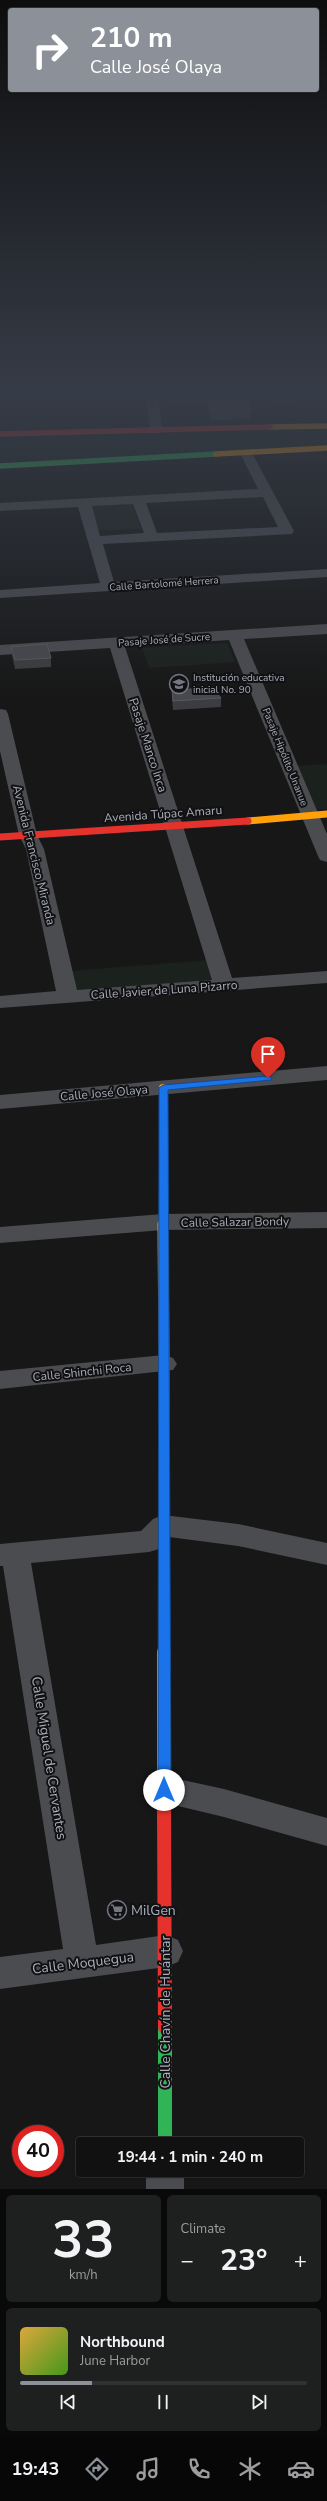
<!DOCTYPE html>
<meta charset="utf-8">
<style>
body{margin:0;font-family:"Nunito Sans",sans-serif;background:#1e1f1f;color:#f1f3f6;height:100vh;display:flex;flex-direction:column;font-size:15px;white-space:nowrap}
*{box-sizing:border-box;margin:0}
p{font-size:13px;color:#9c9d9f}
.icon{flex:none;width:22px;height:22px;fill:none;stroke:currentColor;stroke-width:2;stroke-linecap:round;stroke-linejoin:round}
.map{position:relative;height:2189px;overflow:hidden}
.details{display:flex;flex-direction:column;gap:6px;padding:6px;background:#090909;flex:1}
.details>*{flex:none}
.hud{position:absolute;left:8px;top:8px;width:311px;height:84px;border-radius:4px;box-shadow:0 1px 3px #0004,0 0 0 1px #303131;background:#8c9099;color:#fff;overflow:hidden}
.speed{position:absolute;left:12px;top:2125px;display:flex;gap:8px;font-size:20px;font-weight:700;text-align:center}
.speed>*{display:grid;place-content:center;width:52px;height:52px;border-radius:50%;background:#111;box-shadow:0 1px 3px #0004,0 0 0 1px #303131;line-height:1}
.speed .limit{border:6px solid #d22;background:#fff;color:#111}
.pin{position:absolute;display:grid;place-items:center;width:34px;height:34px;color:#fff;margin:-41px -17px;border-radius:50% 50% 50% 0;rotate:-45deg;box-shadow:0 0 4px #0007}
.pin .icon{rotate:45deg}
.me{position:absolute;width:44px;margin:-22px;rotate:0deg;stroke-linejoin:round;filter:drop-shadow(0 0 3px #0008)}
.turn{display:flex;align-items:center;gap:14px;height:84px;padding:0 16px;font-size:18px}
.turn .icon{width:52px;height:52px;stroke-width:2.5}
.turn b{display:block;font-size:28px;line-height:34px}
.big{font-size:30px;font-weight:700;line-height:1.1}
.details .tile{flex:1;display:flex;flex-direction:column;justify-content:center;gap:6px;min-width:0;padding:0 14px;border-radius:6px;background:#1e1f1f}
.details .dial{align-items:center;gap:0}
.dial b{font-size:52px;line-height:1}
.song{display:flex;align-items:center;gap:12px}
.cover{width:48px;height:48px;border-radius:6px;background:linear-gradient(135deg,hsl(40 70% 55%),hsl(100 70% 35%))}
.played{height:4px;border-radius:2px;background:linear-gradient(90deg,#8c9099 25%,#303131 25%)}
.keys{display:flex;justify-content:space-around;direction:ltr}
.heat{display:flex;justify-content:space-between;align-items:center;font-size:22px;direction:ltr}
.details .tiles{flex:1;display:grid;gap:6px;grid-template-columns:1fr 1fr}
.tile:last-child{grid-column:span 2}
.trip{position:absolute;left:76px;top:2137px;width:228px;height:40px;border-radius:4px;background:#111;box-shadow:0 1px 3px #0004,0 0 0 1px #303131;font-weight:700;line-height:40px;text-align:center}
.menu{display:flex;height:64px;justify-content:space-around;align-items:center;background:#070707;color:#9c9d9f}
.menu .icon{width:28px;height:28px}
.menu .selected{color:#8c9099}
.menu b{font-size:18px;color:#f1f3f6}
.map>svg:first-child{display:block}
</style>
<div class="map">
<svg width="327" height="2189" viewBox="0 0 327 2189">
<rect width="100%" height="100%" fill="#171717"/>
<path fill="#1b211c" d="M327,429V446L0,464V437Z
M132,503L141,529L97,531L89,506Z
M227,643L235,662L149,668L142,648Z
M327,764V809L314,810L296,766Z
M209,960L214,981L74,992L70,971Z"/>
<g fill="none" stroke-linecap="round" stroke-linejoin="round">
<path fill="#4b4c50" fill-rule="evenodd" d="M146,394H158L162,430L160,433H152L150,430Z
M246,449L252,453L294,531L292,534L103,544L114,582L327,569V577L0,598V590L100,583L78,507L0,511V503L258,489L240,453ZM263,497L278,527L157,533L146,503ZM133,504L144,533L100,536L92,506Z
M327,624V634L244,639L327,834V862L320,860L318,856L229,640L125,647L232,978L327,971V983L0,1008V996L56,991L26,849L19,835L0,751V709L6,710L8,714L37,835L44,849L77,990L212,980L110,648L0,655V645Z
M327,1066V1080L0,1109V1095Z
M327,1212V1228L163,1230L0,1243V1227L163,1214Z
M164,1355L173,1358L177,1364L173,1370L0,1389V1371Z
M163,1515L238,1524L327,1543V1565L238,1546L169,1537L159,1549L149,1552L31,1563L96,1945L166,1935L178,1940L183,1951L178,1962L166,1967L0,1989V1957L63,1949L3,1566H0V1544L141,1531L153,1519Z
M164,1776L224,1789L327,1818V1846L224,1817L153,1800L148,1790L153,1780Z
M146,2170H184V2189H146Z"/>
<path stroke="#30b455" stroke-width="5.5" d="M0,466L216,454"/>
<path stroke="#30b455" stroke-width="11" d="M164,1365V1606"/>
<path stroke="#30b455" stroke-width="14" d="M165,2027V2144"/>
<path stroke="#ff9f0a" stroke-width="5.5" d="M270,427L327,426
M216,454L327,448"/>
<path stroke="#ff9f0a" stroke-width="7" d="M248,821L327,814"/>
<path stroke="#ff9f0a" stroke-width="8" d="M163,1088V1225"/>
<path stroke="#ff9f0a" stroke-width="11" d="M163,1224L164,1365
M164,1606V1653"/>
<path stroke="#ff9f0a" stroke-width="14" d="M164,1652V1809"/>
<path stroke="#e5322d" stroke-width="5.5" d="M0,434L270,427"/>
<path stroke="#e5322d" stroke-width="7" d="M0,837L248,821"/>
<path stroke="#e5322d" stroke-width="14" d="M164,1809L165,2027"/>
</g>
<path fill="#3c3d40" d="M170,394H246L251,410L250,419L211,420L207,402L171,403Z
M276,394H294L292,403L275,402Z
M11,647L51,658V667L15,669L12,655Z
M172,690L221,698V707L173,710L172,699Z"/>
<path fill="#48494d" stroke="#57595e" d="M171,394H207L171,396Z
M207,394H246L251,410L211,411Z
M276,394H293V396L275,395Z
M47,644L51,658L15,660L11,647Z
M213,688L221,698L173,701L172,690Z"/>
<linearGradient id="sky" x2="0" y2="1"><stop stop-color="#0d0d0d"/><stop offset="0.56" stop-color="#363c47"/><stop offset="1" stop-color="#363c47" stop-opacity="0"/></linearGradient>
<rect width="327" height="700" fill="url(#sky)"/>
<path fill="#1a73e8" stroke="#114b97" d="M268,1076L272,1078L271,1080L168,1090L171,1790L169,1794H160L158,1790L159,1088L163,1085Z"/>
<defs>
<symbol id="school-ring" viewBox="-11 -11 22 22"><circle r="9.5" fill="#111113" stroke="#757880" stroke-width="1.5"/><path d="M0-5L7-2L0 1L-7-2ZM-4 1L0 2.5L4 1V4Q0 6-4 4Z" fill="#757880"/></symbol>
<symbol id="supermarket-ring" viewBox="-11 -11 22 22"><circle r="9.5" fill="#111113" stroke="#757880" stroke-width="1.5"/><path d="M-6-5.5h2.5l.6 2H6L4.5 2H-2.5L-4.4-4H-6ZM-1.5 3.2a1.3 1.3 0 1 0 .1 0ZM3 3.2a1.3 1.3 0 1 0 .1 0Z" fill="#757880"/></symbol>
</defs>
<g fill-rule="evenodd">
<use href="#school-ring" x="168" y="673" width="22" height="22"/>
<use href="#supermarket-ring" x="106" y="1899" width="22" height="22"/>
</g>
<g text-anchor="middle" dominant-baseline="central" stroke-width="4" stroke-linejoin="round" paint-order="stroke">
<g font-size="10" fill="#a8adb8" stroke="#111113">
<text transform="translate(164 584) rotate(-4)">Calle Bartolomé Herrera</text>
<text transform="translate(164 640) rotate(-4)">Pasaje José de Sucre</text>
<text transform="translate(285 757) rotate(68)">Pasaje Hipólito Unanue</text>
</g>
<g font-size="10" fill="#a8adb8" stroke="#111113" text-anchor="start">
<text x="193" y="678">Institución educativa<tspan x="193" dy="12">inicial No. 90</tspan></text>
</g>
<g font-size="12" fill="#a8adb8" stroke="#111113">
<text transform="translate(148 745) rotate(72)">Pasaje Manco Inca</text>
<text transform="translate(163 814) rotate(-4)">Avenida Túpac Amaru</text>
<text transform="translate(34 855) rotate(76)">Avenida Francisco Miranda</text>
<text transform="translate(164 990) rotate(-4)">Calle Javier de Luna Pizarro</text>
<text transform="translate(104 1093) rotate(-5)">Calle José Olaya</text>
<text transform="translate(235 1222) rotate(-1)">Calle Salazar Bondy</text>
<text transform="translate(82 1372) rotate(-6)">Calle Shinchi Roca</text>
</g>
<g font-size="14" fill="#a8adb8" stroke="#111113">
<text transform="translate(49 1758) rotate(81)">Calle Miguel de Cervantes</text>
<text transform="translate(83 1963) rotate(-7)">Calle Moquegua</text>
<text transform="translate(165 2012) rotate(-90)">Calle Chavín de Huántar</text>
</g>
<g font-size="14" fill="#a8adb8" stroke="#111113" text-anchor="start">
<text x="131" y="1910">MilGen</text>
</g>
</g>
</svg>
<div class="speed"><div class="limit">40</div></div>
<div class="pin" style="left:268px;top:1078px;background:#d93025"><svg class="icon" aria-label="arrive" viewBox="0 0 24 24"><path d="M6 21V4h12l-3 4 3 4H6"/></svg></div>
<svg class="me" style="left:164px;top:1790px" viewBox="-20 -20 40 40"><circle r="19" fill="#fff"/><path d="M0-13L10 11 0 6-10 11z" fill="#1a73e8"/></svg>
<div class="trip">19:44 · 1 min · 240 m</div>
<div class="hud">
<div class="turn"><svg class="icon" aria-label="right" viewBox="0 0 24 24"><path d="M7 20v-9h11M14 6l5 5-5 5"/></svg><div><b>210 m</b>Calle José Olaya</div></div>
</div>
</div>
<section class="details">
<div class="tiles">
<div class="tile dial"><b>33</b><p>km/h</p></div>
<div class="tile"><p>Climate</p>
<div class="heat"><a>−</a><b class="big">23°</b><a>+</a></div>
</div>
<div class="tile">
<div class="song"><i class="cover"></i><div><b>Northbound</b><p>June Harbor</p></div></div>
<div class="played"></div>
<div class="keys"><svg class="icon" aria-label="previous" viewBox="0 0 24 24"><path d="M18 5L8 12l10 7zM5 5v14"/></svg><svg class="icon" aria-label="pause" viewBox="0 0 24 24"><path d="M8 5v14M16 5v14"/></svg><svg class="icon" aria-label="next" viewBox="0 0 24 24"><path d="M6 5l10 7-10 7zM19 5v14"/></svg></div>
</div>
</div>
</section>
<nav class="menu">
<b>19:43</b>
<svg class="icon selected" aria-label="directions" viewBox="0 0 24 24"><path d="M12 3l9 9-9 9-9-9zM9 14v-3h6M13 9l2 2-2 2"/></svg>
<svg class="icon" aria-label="music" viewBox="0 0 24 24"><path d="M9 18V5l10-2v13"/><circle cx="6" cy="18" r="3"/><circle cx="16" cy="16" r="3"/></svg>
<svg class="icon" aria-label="phone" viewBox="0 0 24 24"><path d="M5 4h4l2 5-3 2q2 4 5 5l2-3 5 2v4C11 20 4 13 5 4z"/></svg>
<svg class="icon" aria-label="climate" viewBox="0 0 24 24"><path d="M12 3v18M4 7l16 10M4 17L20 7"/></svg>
<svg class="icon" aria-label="car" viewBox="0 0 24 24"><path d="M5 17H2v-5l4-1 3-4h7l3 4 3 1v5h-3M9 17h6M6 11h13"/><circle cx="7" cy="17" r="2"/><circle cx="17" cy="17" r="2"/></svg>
</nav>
